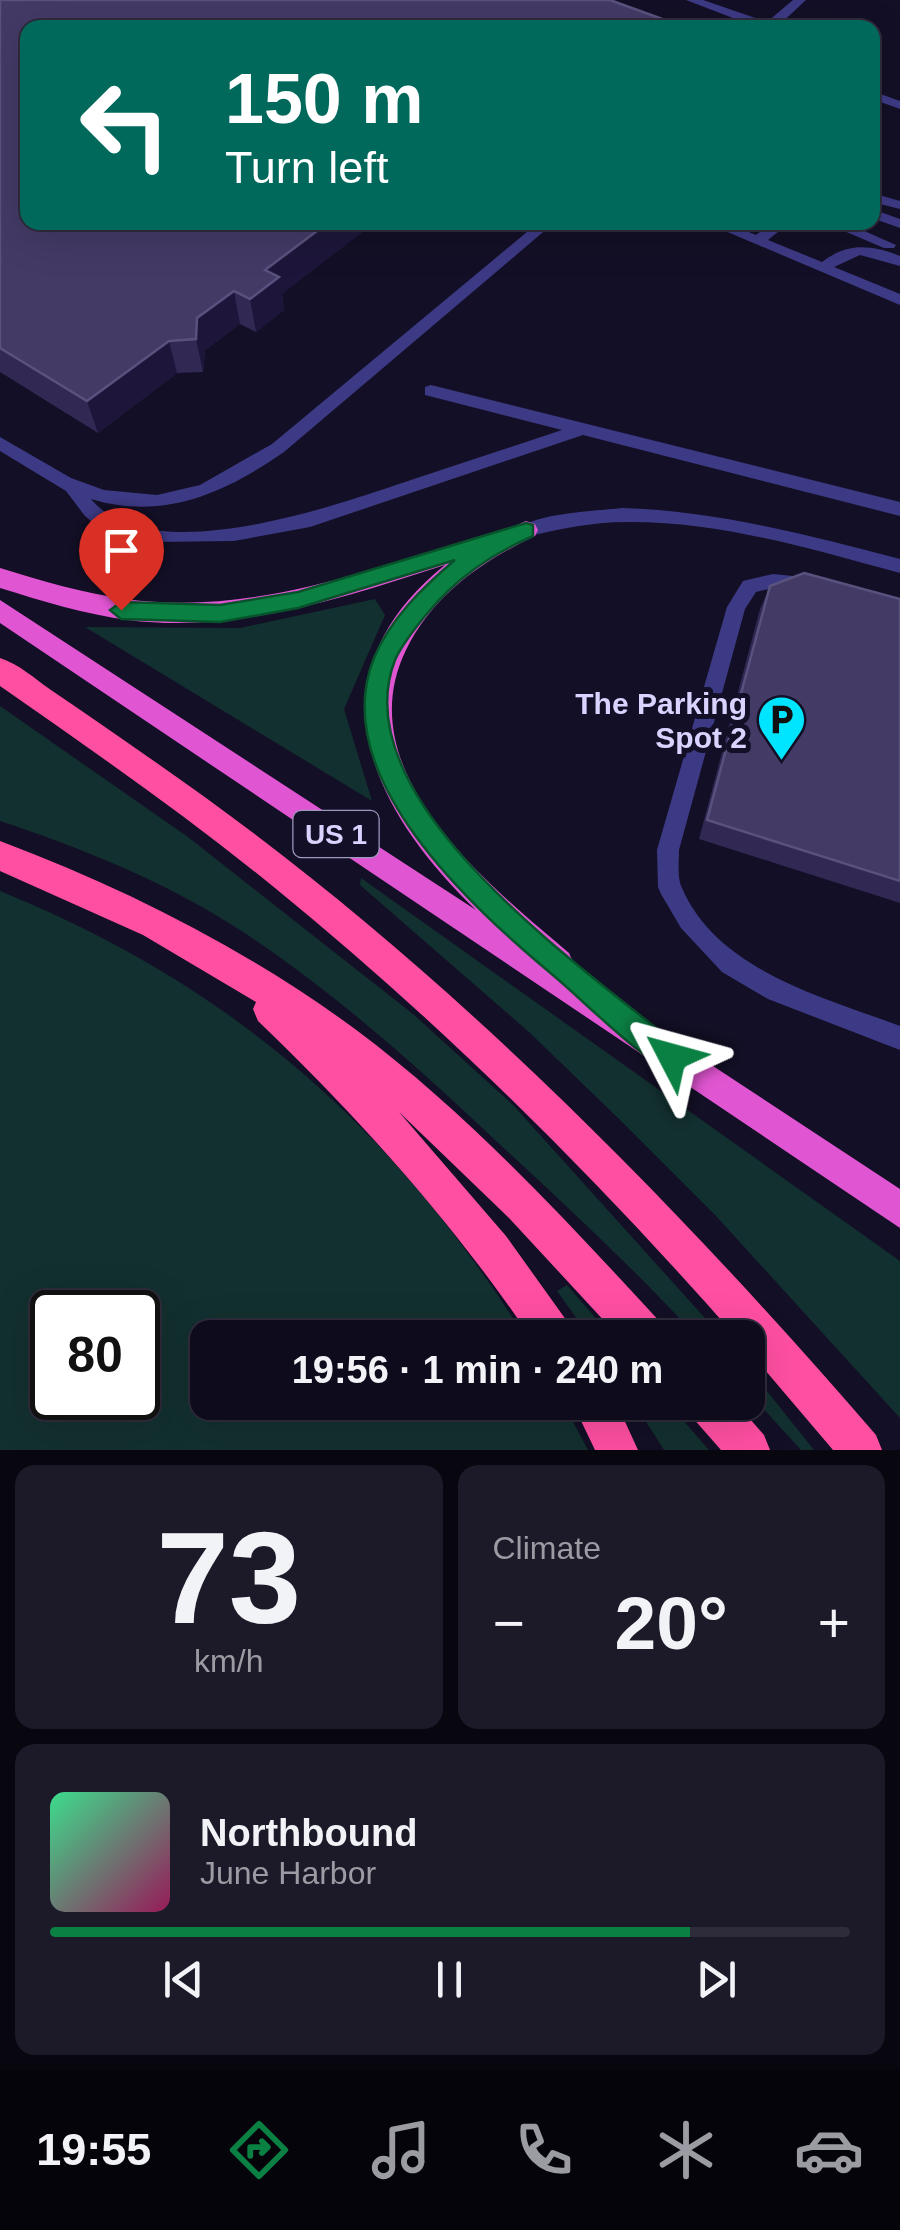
<!DOCTYPE html>
<meta charset="utf-8">
<style>
body{margin:0;font-family:Arial,sans-serif;background:#1c1929;color:#f1f3f6;height:100vh;display:flex;flex-direction:column;font-size:38px;white-space:nowrap}
*{box-sizing:border-box;margin:0}
p{font-size:32px;color:#9b9ba3}
.icon{flex:none;width:55px;height:55px;fill:none;stroke:currentColor;stroke-width:2;stroke-linecap:round;stroke-linejoin:round}
.map{position:relative;height:1450px;overflow:hidden}
.panel{display:flex;flex-direction:column;gap:15px;padding:15px;background:#08060f;flex:1}
.panel>*{flex:none}
.guide{position:absolute;left:20px;top:20px;width:860px;height:210px;border-radius:20px;box-shadow:0 10px 40px #0002,0 0 0 2px #2e2b3b;background:#00695c;color:#fff;overflow:hidden}
.speed{position:absolute;left:30px;top:1290px;display:flex;gap:20px;font-size:50px;font-weight:700;text-align:center}
.speed>*{display:grid;place-content:center;width:130px;height:130px;border-radius:50%;background:#0e0b1c;box-shadow:0 10px 40px #0002,0 0 0 2px #2e2b3b;line-height:1}
.speed .limit{border:5px solid #111;border-radius:15px;background:#fff;color:#111}
.pin{position:absolute;display:grid;place-items:center;width:85px;height:85px;color:#fff;margin:-102px -42px;border-radius:50% 50% 50% 0;rotate:-45deg;box-shadow:0 0 10px #0007}
.pin .icon{rotate:45deg}
.me{position:absolute;width:110px;margin:-55px;rotate:309deg;stroke-linejoin:round;filter:drop-shadow(0 0 8px #0008)}
.turn{display:flex;align-items:center;gap:35px;height:210px;padding:0 40px;font-size:45px}
.turn .icon{width:130px;height:130px;stroke-width:2.5}
.turn b{display:block;font-size:70px;line-height:85px}
.big{font-size:75px;font-weight:800;line-height:1.1}
.panel .tile{flex:1;display:flex;flex-direction:column;justify-content:center;gap:15px;min-width:0;padding:0 35px;border-radius:20px;background:#1c1929}
.panel .dial{align-items:center;gap:0}
.dial b{font-size:130px;line-height:1}
.song{display:flex;align-items:center;gap:30px}
.cover{width:120px;height:120px;border-radius:15px;background:linear-gradient(135deg,hsl(150 70% 55%),hsl(330 70% 35%))}
.played{height:10px;border-radius:5px;background:linear-gradient(90deg,#0b8043 80%,#2e2b3b 80%)}
.keys{display:flex;justify-content:space-around;direction:ltr}
.heat{display:flex;justify-content:space-between;align-items:center;font-size:55px;direction:ltr}
.panel .tiles{flex:1;display:grid;gap:15px;grid-template-columns:1fr 1fr}
.tile:last-child{grid-column:span 2}
.trip{position:absolute;left:190px;top:1320px;width:575px;height:100px;border-radius:20px;background:#0e0b1c;box-shadow:0 10px 40px #0002,0 0 0 2px #2e2b3b;font-weight:800;line-height:100px;text-align:center}
.tab-bar{display:flex;height:160px;justify-content:space-around;align-items:center;background:#06040b;color:#9b9ba3}
.tab-bar .icon{width:70px;height:70px}
.tab-bar .selected{color:#0b8043}
.tab-bar b{font-size:45px;color:#f1f3f6}
.map>svg:first-child{display:block}
</style>
<div class="map">
<svg width="900" height="1450" viewBox="0 0 900 1450">
<rect width="100%" height="100%" fill="#130f26"/>
<path fill="#12302f" fill-rule="evenodd" d="M375,599L385,615L344,709L372,801L85,627L240,628Z
M0,706L188,837L413,1014L514,1106L722,1337H697C638,1273 573,1212 508,1152C424,1073 338,994 240,930C166,882 84,849 0,821Z
M361,878L900,1261V1418L716,1216L618,1118L529,1032L360,885Z
M0,891C231,985 393,1127 525,1337L208,1338V1402L563,1403L588,1450H0ZM52,1312H138V1398H52Z
M567,1285L612,1337H590L557,1291Z
M748,1367L755,1376L814,1450H801L748,1392Z
M634,1403H668L709,1450H664Z"/>
<g fill="none" stroke-linecap="round" stroke-linejoin="round">
<path fill="#3d3a85" fill-rule="evenodd" d="M686,0H703L767,22L793,0H806L776,28H759Z
M872,91L900,101V109L872,99Z
M872,193L900,201V209L872,202Z
M872,209L900,219V228L872,218Z
M539,222H555L284,452C225,493 163,521 91,499C152,573 342,503 417,478C466,462 514,446 562,430L425,395V387L431,385L900,502V516L583,435L310,527L234,541L151,542L98,527L85,516L66,491L0,451V437L71,478L104,490L157,495L200,485L272,444Z
M704,222H725L756,235L773,222H790L768,240L822,262C848,242 871,245 900,256V266L860,255L834,267L900,294V305Z
M823,222H844L896,245L894,248H884Z
M622,508C718,511 808,535 900,559V573C810,549 720,521 626,522C592,522 559,529 526,537L517,530C534,513 596,511 622,508Z
M773,574L803,577L812,584L803,591L773,588L756,592L745,609L679,850C679,862 677,878 682,888C718,971 823,997 900,1026V1050L768,999L722,972L681,928L661,894L658,887L657,850L727,607L743,581Z"/>
<path fill="#e055d1" fill-rule="evenodd" d="M526,521L535,524L538,530L535,536C481,562 433,595 406,650C347,771 487,884 569,953L574,964L570,972L900,1189V1228L0,623V600L476,910C369,807 307,676 445,565C343,598 236,634 128,620C84,614 42,601 0,588V568C42,581 83,593 126,599C246,616 365,572 477,537L485,539Z"/>
<path fill="#ff4fa3" fill-rule="evenodd" d="M0,658C19,664 35,679 51,690C85,713 118,736 151,759C425,948 659,1184 876,1435L882,1450H833L748,1350V1338H737C595,1176 442,1024 275,888C187,816 93,751 0,686Z
M0,841C127,889 246,949 355,1029C469,1114 566,1220 662,1324L668,1338H620L509,1218L399,1112L506,1236L569,1324L575,1338H531C452,1221 359,1118 258,1021L253,1009L256,1002L143,935L0,871Z
M572,1402H616L638,1450H595Z
M686,1402H735L764,1435L770,1450H721L692,1417Z"/>
</g>
<path fill="#312854" d="M0,0L282,294L284,310L256,332L240,324L205,350L203,372L177,373L98,433L0,372Z
M770,586L900,599V903L699,839L760,609Z"/>
<path fill="#1d163a" d="M329,222H376L282,294L284,310L256,332L250,299L265,270Z
M234,291L240,324L205,350L203,372L196,339L197,318Z
M169,341L177,373L98,433L87,401Z"/>
<path fill="#433a66" stroke="#5a527e" stroke-width="2.5" d="M0,0H610L665,20L655,28H28V222H329L265,270L279,277L250,299L234,291L197,318L196,339L169,341L87,401L0,348Z
M804,573L900,599V881L707,820L770,586Z"/>
<path fill="#0b8043" stroke="#07532c" stroke-width="2.5" d="M526,523L533,525V536C490,555 455,579 425,616C414,630 402,644 395,660C340,802 588,971 681,1048L685,1057L681,1067L672,1071C638,1057 584,1001 554,976C474,909 326,777 374,658C390,619 423,587 455,560L298,608L220,622L121,619L110,610L121,602L220,605L298,592Z"/>
<defs>
<symbol id="parking-pin" viewBox="-11 -11 22 30"><path d="M0 17L-7.5 6A9.5 9.5 0 1 1 7.5 6Z" fill="#00e5ff" stroke="#130f26"/><path d="M-3.5-5.5H1a3.5 3.5 0 0 1 0 7H-1V5.5H-3.5ZM-1-3.4V-.6H.8a1.4 1.4 0 0 0 0-2.8Z" fill="#111"/></symbol>
</defs>
<g fill-rule="evenodd">
<use href="#parking-pin" x="754" y="692" width="55" height="75"/>
</g>
<g text-anchor="middle" dominant-baseline="central" stroke-width="10" stroke-linejoin="round" paint-order="stroke">
<rect fill="#130f26" stroke="#9e99be" stroke-width="2.5" x="293.5" y="811" width="85" height="46" rx="8"/>
<g font-size="28" font-weight="bold" fill="#d9d4ff">
<text x="336" y="834">US 1</text>
</g>
<g font-size="30" font-weight="bold" fill="#d9d4ff" stroke="#130f26" text-anchor="end">
<text x="747" y="703">The Parking<tspan x="747" dy="34">Spot 2</tspan></text>
</g>
</g>
</svg>
<div class="speed"><div class="limit">80</div></div>
<div class="pin" style="left:121px;top:610px;background:#d93025"><svg class="icon" aria-label="arrive" viewBox="0 0 24 24"><path d="M6 21V4h12l-3 4 3 4H6"/></svg></div>
<svg class="me" style="left:672px;top:1057px" viewBox="-20 -20 40 40"><path d="M0-17L14 15 0 8-14 15z" fill="#0b8043" stroke="#fff" stroke-width="4"/></svg>
<div class="trip">19:56 · 1 min · 240 m</div>
<div class="guide">
<div class="turn"><svg class="icon" aria-label="left" viewBox="0 0 24 24"><path d="M17 20v-9H6M10 6l-5 5 5 5"/></svg><div><b>150 m</b>Turn left</div></div>
</div>
</div>
<section class="panel">
<div class="tiles">
<div class="tile dial"><b>73</b><p>km/h</p></div>
<div class="tile"><p>Climate</p>
<div class="heat"><a>−</a><b class="big">20°</b><a>+</a></div>
</div>
<div class="tile">
<div class="song"><i class="cover"></i><div><b>Northbound</b><p>June Harbor</p></div></div>
<div class="played"></div>
<div class="keys"><svg class="icon" aria-label="previous" viewBox="0 0 24 24"><path d="M18 5L8 12l10 7zM5 5v14"/></svg><svg class="icon" aria-label="pause" viewBox="0 0 24 24"><path d="M8 5v14M16 5v14"/></svg><svg class="icon" aria-label="next" viewBox="0 0 24 24"><path d="M6 5l10 7-10 7zM19 5v14"/></svg></div>
</div>
</div>
</section>
<nav class="tab-bar">
<b>19:55</b>
<svg class="icon selected" aria-label="directions" viewBox="0 0 24 24"><path d="M12 3l9 9-9 9-9-9zM9 14v-3h6M13 9l2 2-2 2"/></svg>
<svg class="icon" aria-label="music" viewBox="0 0 24 24"><path d="M9 18V5l10-2v13"/><circle cx="6" cy="18" r="3"/><circle cx="16" cy="16" r="3"/></svg>
<svg class="icon" aria-label="phone" viewBox="0 0 24 24"><path d="M5 4h4l2 5-3 2q2 4 5 5l2-3 5 2v4C11 20 4 13 5 4z"/></svg>
<svg class="icon" aria-label="climate" viewBox="0 0 24 24"><path d="M12 3v18M4 7l16 10M4 17L20 7"/></svg>
<svg class="icon" aria-label="car" viewBox="0 0 24 24"><path d="M5 17H2v-5l4-1 3-4h7l3 4 3 1v5h-3M9 17h6M6 11h13"/><circle cx="7" cy="17" r="2"/><circle cx="17" cy="17" r="2"/></svg>
</nav>
